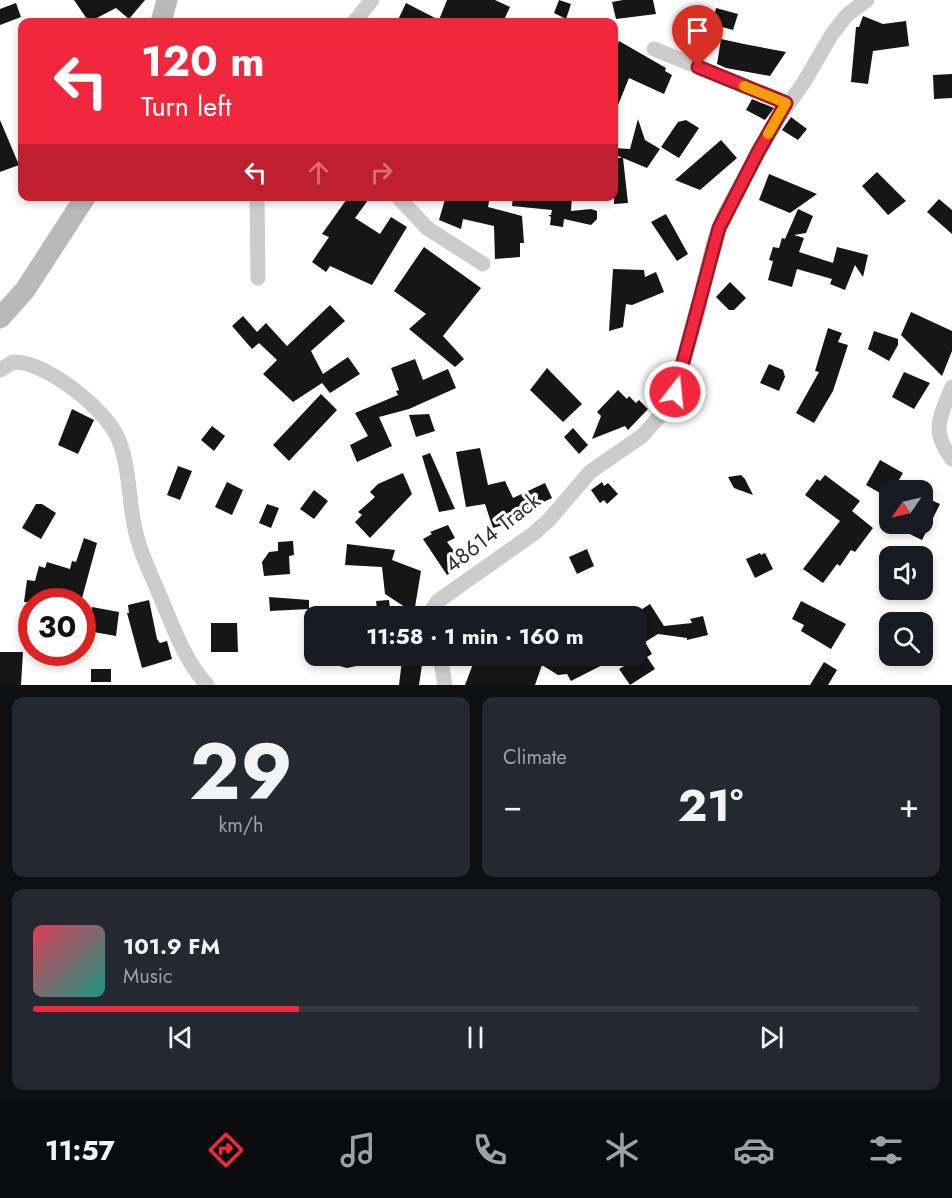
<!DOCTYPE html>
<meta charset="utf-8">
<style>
body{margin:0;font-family:Jost,sans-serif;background:#242831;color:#f1f3f6;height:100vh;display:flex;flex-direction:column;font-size:22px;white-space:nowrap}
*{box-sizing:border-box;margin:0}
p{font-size:20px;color:#9ea1a6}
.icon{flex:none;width:33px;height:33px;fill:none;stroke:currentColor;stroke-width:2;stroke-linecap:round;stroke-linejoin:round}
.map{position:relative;height:685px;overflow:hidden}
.details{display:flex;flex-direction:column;gap:12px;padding:12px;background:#0d0f14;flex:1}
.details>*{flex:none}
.guide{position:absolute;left:18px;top:18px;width:600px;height:183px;border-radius:12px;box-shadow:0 3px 9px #0003;background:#f1273d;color:#fff;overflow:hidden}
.needle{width:39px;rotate:236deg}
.controls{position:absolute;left:879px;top:480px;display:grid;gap:12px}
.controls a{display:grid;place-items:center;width:54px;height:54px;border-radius:12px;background:#171b24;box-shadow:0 3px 9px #0003;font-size:30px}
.speed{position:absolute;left:18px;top:588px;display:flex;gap:12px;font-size:30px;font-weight:700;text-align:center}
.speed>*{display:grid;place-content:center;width:78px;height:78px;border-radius:50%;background:#171b24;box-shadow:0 3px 9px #0003;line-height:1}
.speed .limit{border:9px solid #d22;background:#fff;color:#111}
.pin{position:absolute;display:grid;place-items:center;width:51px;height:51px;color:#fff;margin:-62px -26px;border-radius:50% 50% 50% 0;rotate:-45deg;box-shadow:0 0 6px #0007}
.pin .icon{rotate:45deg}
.me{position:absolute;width:66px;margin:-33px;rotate:16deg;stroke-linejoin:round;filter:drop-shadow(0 0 4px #0008)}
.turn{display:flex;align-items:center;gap:21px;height:126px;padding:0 24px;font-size:27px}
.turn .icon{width:78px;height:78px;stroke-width:2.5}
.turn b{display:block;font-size:42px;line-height:51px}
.lanes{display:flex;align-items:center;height:57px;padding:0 24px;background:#0003;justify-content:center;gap:30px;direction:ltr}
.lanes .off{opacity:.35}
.big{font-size:45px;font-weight:700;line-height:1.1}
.details .tile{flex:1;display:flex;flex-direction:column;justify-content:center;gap:9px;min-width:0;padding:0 21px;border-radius:12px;background:#242831}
.details .dial{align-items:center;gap:0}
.dial b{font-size:78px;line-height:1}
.song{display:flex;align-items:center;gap:18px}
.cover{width:72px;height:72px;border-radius:9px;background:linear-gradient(135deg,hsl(350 70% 55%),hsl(170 70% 35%))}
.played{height:6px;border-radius:3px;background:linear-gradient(90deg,#f1273d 30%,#363941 30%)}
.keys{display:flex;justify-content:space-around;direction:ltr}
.heat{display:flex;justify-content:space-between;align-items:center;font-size:33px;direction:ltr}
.details .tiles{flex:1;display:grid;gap:12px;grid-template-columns:1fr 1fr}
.tile:last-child{grid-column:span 2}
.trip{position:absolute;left:304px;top:606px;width:342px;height:60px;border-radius:12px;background:#171b24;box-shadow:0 3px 9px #0003;font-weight:700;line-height:60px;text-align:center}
.dock{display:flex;height:96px;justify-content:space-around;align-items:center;background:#090b0e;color:#9ea1a6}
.dock .icon{width:42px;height:42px}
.dock .selected{color:#f1273d}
.dock b{font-size:27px;color:#f1f3f6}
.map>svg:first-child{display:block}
</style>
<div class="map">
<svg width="952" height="685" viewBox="0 0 952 685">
<rect width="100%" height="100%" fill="#fff"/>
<path fill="#161616" d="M74,0H145L129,19L116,8L89,22Z
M447,0H495L510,7L503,22H397L406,3L439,20Z
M559,0L571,4L566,19L554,13Z
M623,0H653L656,14L616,19L612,2Z
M16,3L21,17L0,25V9Z
M716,8L738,14L733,30L712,24Z
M863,16L883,24L906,21L909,46L873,51L868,84L851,82L856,27H859Z
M721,39L744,44L786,52L770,76L726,68L717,64Z
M619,41L666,68L665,71L672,75L664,94L629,78L614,115V53Z
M952,74V98L934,99L933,75Z
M752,99L774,108L765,120L746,110Z
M791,117L807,129L798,140L782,130Z
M638,119L645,140L660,149L647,168L623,158L628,203L614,204V158H622L614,154V148L630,149Z
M0,120L19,165L0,172Z
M686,120L699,128L679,158L661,147L678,122Z
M721,140L737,158L700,190L675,180Z
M877,172L906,201L888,215L862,186Z
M769,174L817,194L790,213L759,200Z
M349,196H371L355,218L380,234L391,217L407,227L372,285L330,266L326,272L312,262L329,237L322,234Z
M446,196H490L488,207L522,216L524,243H520V257L495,259L494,226L463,219L461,229L439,220Z
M513,196H572L571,211L591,209L597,211V219L591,225L564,219L563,227L550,225L551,217L548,215H551L552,210L512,206Z
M939,199L952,210V234L927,212Z
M798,209L813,216L806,233L794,235L804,238L799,252L833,263L837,247L868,255L863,277L855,265L845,290L830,284L832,279L797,269L792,287L768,280L773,261L769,260L773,247L779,248L782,238L785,239Z
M666,214L688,254L677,261L651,222Z
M424,247L481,288L443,336L464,359L455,367L409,329L426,314L394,291Z
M613,269L644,270L645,277L656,272L664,292L632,305L626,304L623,327L609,331Z
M730,282L746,298L734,310H729L716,297Z
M330,305L345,321L311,351L323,374L348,357L360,374L330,393L322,383L293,402L263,374L277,360L259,343L252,349L232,326L243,316L257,332L266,323L287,346Z
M911,312L952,331V351L942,376L901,335Z
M828,328L842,333L838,342L848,345L833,391L814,423L796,413L819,372L815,371Z
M874,331L898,339V345L889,361L868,349Z
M415,359L423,380L448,369L456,388L409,409L379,417L392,446L357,462L350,445L368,436L355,413L398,395L396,391L399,390L391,368Z
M769,364L783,370L785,377L779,391L760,383Z
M547,368L582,404L563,422L530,390Z
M904,372L930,383L914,409L892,397Z
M618,390L627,399L629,396L636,403L639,400L648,409L628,430L625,426L592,439L601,416L597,412Z
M321,394L337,410L289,461L273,445Z
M72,409L94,420L78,454L58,445Z
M429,414L435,431L416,437L409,415Z
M212,426L225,436L214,451L201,440Z
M573,428L588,445L579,454L564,437Z
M480,448L488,485L505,481L513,498L545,483L552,498L516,515L517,521L493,528L485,504L466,507L456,452Z
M430,453L455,509L439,512L422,456Z
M880,460L903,473L893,490H890L889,498L866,485Z
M178,466L192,471L180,500L167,495Z
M403,473L412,494L370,538L355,522L362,515L358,512L375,497L370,492L378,484Z
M741,475L745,479L753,495L734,488L728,477Z
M825,475L860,501L852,511L873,528L855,552L851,550L840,566L837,564L823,583L803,569L840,521L805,495L817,479L820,481Z
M227,482L243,490L232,515L215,507Z
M602,482L604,486L608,483L618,494L607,504L604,500L600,503L591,490Z
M314,490L328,501L314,519L300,509Z
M922,496L940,504L922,540L889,524H922Z
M36,504H42L56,513L41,539L22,528Z
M267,504L279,508L271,528L259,523Z
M448,525L455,538L447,542L463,563L447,575L423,539L432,534L430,532Z
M84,538L97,543L81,602H24L27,580L35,581L39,566L45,568L47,562L70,569L72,561L76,562Z
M293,541L294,555L289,556L290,574L264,576L262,562L269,552L278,551V542Z
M347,544L395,550L392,560L421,571L414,613L385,594L382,567L345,565Z
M587,549L594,566L577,574L569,557Z
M760,553L761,555L765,553L773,569L755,578L746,559Z
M269,597L309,600V609L270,611Z
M149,600L157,639L160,643L167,641L172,659L142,668L127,613H129L128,605Z
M389,600L391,616H378L376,601Z
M801,601L846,624L831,649L801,631L804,625L792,619Z
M650,604L664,626L692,623L690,619L703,616L708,635L687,640V638L658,634L645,642L652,654L647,657L655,669L630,685L619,669L636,659V613Z
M92,607L119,612L116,636L88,631Z
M211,623H237L238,652H211Z
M0,652H23L21,685H0Z
M315,656H378L379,661L347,668L314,659Z
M476,656H620L571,681L567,674L558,675L542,665L535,685H465Z
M402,660L422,665L419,685H399Z
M824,662L837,670L828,685H810Z
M91,669H111V682H91Z"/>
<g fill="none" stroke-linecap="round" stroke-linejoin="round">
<path stroke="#ccc" stroke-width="15" d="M354,22L372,0
M654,49L787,103
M257,196L258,278
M397,196L427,228L483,264
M0,370L13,362C45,361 103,407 117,436C130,464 128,499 135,529C139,550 149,570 157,589C172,623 182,657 207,685
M952,387C940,418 930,430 952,459
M428,616L438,601L533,534L548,521L590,472L642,436L669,406L697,316L713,245L724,215L771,129L804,82L832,34L847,15L867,0
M440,656L445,685"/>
<path stroke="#b9b9b9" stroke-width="21" d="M161,22L167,0
M0,318L25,290L86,196"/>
</g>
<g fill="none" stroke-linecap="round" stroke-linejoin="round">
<defs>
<path id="route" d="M675,392L719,228L758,152L786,103L698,67"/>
</defs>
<use href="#route" stroke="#9d1928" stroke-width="15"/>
<use href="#route" stroke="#f1273d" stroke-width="10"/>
<path stroke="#f59e0b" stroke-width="10" d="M744,86L786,103L768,134"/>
</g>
<g text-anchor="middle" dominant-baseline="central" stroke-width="6" stroke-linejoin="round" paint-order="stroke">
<g font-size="22" fill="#2f2f2f" stroke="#fff">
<text transform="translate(492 532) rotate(-38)">48614 Track</text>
</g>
</g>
</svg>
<div class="controls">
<a><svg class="needle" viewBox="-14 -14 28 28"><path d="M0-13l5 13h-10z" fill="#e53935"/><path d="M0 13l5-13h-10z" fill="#9ea1a6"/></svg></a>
<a><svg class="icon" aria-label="sound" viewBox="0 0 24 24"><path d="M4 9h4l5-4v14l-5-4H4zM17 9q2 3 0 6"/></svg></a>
<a><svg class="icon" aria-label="search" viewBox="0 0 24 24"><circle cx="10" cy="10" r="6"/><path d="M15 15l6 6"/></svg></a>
</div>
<div class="speed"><div class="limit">30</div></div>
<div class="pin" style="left:698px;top:67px;background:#d93025"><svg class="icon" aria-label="arrive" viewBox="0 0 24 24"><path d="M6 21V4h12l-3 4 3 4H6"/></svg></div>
<svg class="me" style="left:675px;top:392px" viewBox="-20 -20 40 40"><circle r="17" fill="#f1273d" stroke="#fff" stroke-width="3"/><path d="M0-11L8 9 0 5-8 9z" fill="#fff"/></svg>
<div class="trip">11:58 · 1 min · 160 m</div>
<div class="guide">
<div class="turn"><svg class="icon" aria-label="left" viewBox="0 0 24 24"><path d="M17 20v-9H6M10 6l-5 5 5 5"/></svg><div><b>120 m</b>Turn left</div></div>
<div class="lanes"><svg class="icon" aria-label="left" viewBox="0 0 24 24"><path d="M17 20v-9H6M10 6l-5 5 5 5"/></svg><svg class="icon off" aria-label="ahead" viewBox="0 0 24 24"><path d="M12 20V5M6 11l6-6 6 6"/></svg><svg class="icon off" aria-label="right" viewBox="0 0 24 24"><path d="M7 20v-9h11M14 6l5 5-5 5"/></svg></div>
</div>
</div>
<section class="details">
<div class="tiles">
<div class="tile dial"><b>29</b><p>km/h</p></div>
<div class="tile"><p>Climate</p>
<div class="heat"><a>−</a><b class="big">21°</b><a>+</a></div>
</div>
<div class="tile">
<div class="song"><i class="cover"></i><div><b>101.9 FM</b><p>Music</p></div></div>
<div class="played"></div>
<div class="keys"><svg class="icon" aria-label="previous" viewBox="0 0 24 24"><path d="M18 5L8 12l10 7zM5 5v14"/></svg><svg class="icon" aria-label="pause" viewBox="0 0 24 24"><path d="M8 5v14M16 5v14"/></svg><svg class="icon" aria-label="next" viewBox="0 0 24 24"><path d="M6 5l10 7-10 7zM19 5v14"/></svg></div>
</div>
</div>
</section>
<nav class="dock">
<b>11:57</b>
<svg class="icon selected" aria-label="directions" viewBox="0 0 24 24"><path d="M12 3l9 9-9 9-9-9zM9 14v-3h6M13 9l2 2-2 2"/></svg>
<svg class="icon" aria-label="music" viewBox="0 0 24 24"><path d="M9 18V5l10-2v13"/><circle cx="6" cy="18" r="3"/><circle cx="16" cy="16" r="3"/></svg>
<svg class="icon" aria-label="phone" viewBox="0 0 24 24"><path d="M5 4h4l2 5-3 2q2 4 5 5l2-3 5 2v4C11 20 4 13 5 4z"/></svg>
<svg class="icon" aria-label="climate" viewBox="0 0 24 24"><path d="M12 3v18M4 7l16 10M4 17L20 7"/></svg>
<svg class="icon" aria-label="car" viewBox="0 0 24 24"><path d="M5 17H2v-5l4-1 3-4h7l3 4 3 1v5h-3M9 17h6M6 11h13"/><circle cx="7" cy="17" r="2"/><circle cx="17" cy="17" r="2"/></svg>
<svg class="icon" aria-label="filters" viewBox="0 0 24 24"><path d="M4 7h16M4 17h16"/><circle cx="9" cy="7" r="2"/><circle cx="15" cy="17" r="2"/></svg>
</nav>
